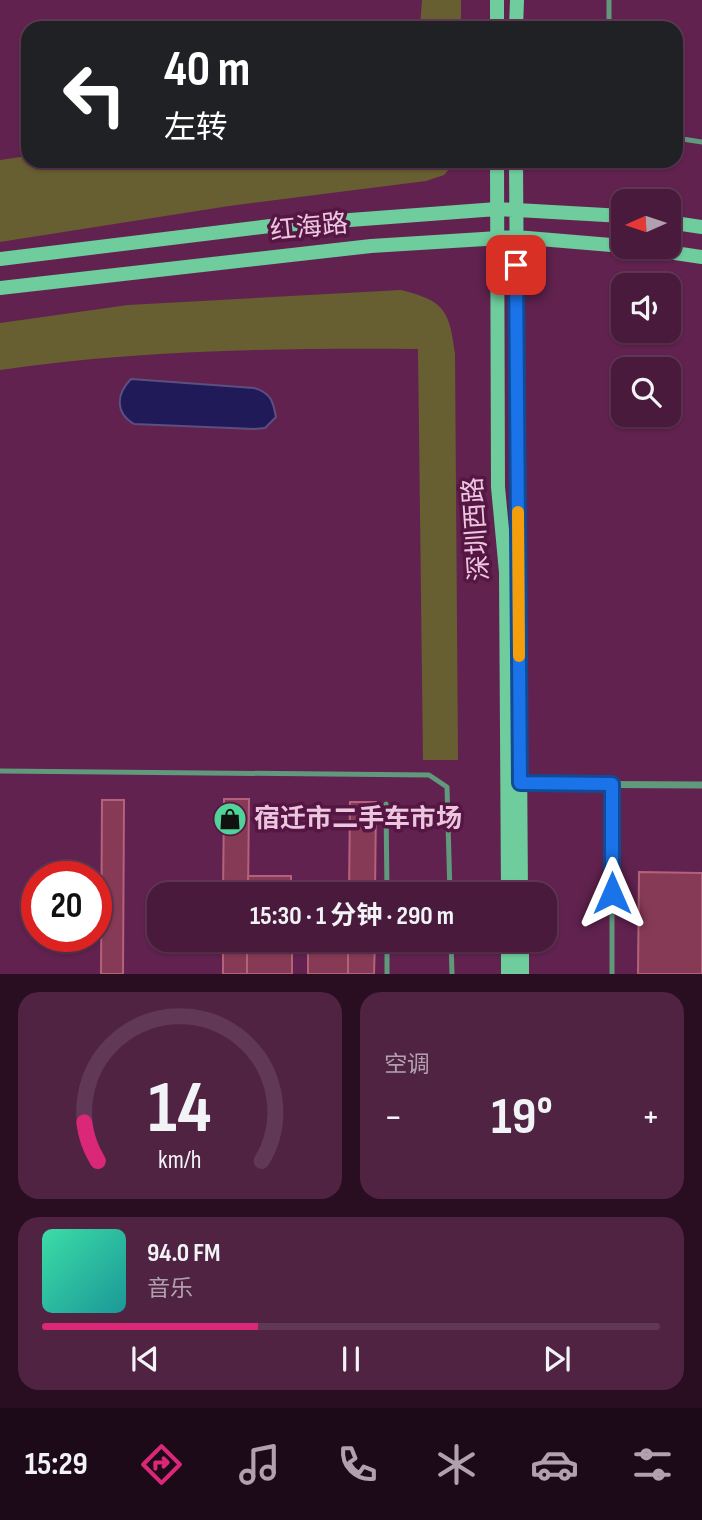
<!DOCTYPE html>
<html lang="zh">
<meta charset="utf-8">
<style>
body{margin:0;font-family:"Sofia Sans Condensed","Noto Sans SC",sans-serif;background:#502342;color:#f1f3f6;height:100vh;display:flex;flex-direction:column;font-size:26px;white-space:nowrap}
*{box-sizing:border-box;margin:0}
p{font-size:23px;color:#b1a1af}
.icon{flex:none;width:38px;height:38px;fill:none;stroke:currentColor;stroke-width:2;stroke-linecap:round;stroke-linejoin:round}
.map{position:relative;height:974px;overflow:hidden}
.details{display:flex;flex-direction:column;gap:18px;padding:18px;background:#280e20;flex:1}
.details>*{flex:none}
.banner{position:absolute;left:21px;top:21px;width:662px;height:147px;border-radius:21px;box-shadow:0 2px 5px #0004,0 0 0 2px #613855;background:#202124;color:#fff;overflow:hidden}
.needle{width:46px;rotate:267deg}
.controls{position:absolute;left:611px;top:189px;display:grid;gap:14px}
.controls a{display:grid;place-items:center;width:70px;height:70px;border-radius:14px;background:#491a3b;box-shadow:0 2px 5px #0004,0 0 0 2px #613855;font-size:35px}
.speed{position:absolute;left:21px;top:861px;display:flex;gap:14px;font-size:35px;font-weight:700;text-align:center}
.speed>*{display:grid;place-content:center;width:91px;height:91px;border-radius:50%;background:#491a3b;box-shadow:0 2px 5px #0004,0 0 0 2px #613855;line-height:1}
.speed .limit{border:10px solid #d22;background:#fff;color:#111}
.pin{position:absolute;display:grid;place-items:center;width:60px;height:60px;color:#fff;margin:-30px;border-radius:14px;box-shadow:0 4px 10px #0006}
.me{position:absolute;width:77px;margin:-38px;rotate:0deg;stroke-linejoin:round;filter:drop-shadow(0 0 5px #0008)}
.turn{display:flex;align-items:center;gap:24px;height:147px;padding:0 28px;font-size:32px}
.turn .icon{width:91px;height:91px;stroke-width:2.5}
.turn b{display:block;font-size:49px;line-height:60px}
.big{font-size:52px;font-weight:700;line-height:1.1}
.details .card{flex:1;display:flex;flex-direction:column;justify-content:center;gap:10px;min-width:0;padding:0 24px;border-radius:21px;background:#502342}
.details .dial{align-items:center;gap:0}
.dial svg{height:182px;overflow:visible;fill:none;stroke:#613855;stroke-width:7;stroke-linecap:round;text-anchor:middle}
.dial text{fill:#f1f3f6;stroke:none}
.song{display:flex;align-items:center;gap:21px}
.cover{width:84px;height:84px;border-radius:10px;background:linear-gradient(135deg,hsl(160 70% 55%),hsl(180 70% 35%))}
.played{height:7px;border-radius:4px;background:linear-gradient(90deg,#db2777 35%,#613855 35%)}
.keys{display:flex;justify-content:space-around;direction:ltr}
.heat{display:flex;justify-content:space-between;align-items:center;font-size:38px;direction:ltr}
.details .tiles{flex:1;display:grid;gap:18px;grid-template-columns:1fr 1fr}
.card:last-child{grid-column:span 2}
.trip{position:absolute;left:147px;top:882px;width:410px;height:70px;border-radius:21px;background:#491a3b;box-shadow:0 2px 5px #0004,0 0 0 2px #613855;font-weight:700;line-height:70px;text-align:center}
.tab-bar{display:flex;height:112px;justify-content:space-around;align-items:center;background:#1d0a18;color:#b1a1af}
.tab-bar .icon{width:49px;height:49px}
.tab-bar .on{color:#db2777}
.tab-bar b{font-size:32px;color:#f1f3f6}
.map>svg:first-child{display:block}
</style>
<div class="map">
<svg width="702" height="974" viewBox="0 0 702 974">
<rect width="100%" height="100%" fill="#61224f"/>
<path fill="#675f31" d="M422,0H461V28H420Z
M28,156V161H456L444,175L426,181L229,206L0,242V160Z
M401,290C444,301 449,309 455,353L458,760H423L418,349C280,348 137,350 0,370V323L128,305Z"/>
<path fill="#201b58" stroke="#5d4e80" stroke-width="2" d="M131,379L254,388C271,393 273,401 276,417L265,428L254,429L134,424C115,413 116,394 131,379Z"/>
<path fill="#873a55" stroke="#b4627c" stroke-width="2" d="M224,799H249L248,894H223Z
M102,800H124L123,974H101Z
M350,802H376L375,894H349Z
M639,872L702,873V974H638Z
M248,876H291V894H248Z
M349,891V894H308V892Z
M223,940H247V974H223Z
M247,940H292V974H247Z
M308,940H348V974H308Z
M348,940H375L374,974H348Z"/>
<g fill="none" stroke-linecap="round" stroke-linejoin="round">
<path stroke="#61997c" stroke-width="5" d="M609,28V0
M676,138L702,142
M0,771L429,775L447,787L450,894
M386,804L387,894
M387,940V974
M451,940L452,974
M612,974V784"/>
<path stroke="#61997c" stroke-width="7" d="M521,784L702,785"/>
<path stroke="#6ecc9d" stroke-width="14" d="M497,0V28
M516,28L517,0
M497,161L498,487L506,572L508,894
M516,161L521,894
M668,222L702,227
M634,247L702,257
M0,259L270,226L497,209L623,216
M0,288L371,246L516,237L623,246
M508,940V974
M522,940V974"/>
</g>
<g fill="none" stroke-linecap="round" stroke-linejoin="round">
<defs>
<path id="route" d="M516,265L520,783L612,784V893"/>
</defs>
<use href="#route" stroke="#114b97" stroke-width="18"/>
<use href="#route" stroke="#1a73e8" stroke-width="12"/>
<path stroke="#f59e0b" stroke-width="12" d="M518,512L519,656"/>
</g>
<defs>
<symbol id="shop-disc" viewBox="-11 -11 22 22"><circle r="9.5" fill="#50d398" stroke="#551644"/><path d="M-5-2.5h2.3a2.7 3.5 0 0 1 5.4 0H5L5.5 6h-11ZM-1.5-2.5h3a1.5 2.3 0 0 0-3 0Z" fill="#111"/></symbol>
</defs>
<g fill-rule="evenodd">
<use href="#shop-disc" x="211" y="800" width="38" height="38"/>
</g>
<g text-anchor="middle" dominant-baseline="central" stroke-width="7" stroke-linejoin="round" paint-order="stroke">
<g font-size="26" fill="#ecc5de" stroke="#551644">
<text transform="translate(309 228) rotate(-6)">红海路</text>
<text transform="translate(477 529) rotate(-94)">深圳西路</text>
</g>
<g font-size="26" font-weight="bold" fill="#ecc5de" stroke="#551644" text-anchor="start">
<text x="254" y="819">宿迁市二手车市场</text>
</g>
</g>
</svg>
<div class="controls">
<a><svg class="needle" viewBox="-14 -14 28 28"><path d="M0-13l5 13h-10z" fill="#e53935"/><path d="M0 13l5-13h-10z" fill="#b1a1af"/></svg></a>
<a><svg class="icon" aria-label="sound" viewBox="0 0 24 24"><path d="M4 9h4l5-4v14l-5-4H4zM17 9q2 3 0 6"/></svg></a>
<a><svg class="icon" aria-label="search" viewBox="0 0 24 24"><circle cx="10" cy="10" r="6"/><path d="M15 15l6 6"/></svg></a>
</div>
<div class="speed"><div class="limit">20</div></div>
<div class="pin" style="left:516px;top:265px;background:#d93025"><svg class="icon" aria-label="arrive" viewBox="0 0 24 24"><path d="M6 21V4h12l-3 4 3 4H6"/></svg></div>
<svg class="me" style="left:612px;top:893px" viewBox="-20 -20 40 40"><path d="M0-17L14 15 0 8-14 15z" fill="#1a73e8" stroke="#fff" stroke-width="4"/></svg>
<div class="trip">15:30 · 1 分钟 · 290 m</div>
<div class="banner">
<div class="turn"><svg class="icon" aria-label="left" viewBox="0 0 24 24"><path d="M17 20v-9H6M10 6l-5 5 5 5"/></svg><div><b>40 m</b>左转</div></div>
</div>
</div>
<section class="details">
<div class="tiles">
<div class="card dial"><svg viewBox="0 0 100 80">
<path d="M14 69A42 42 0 1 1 86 69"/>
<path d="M14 69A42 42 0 0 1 8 52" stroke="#db2777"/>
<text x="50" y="56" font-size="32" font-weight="700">14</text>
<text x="50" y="72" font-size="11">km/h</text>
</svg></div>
<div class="card"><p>空调</p>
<div class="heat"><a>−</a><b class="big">19°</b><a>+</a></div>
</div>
<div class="card">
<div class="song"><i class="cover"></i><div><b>94.0 FM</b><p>音乐</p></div></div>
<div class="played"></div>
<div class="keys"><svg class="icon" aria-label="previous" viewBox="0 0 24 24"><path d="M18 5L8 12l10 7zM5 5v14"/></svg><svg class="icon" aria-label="pause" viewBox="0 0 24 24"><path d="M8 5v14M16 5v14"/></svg><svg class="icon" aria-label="next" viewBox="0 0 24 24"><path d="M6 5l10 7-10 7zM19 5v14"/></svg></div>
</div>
</div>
</section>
<nav class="tab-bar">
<b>15:29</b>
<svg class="icon on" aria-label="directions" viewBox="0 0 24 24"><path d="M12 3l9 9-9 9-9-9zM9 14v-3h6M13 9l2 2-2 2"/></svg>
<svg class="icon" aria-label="music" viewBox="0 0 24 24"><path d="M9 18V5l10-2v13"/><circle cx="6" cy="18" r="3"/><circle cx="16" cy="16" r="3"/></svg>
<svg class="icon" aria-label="phone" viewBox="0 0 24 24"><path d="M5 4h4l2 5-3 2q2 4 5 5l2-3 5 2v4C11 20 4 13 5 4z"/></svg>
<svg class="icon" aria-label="climate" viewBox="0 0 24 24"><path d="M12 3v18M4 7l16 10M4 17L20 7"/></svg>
<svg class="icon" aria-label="car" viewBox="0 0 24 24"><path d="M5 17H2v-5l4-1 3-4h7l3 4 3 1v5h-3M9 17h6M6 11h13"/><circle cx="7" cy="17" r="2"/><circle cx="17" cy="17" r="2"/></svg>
<svg class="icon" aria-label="filters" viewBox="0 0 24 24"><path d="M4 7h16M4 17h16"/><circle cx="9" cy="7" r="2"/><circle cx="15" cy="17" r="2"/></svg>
</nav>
